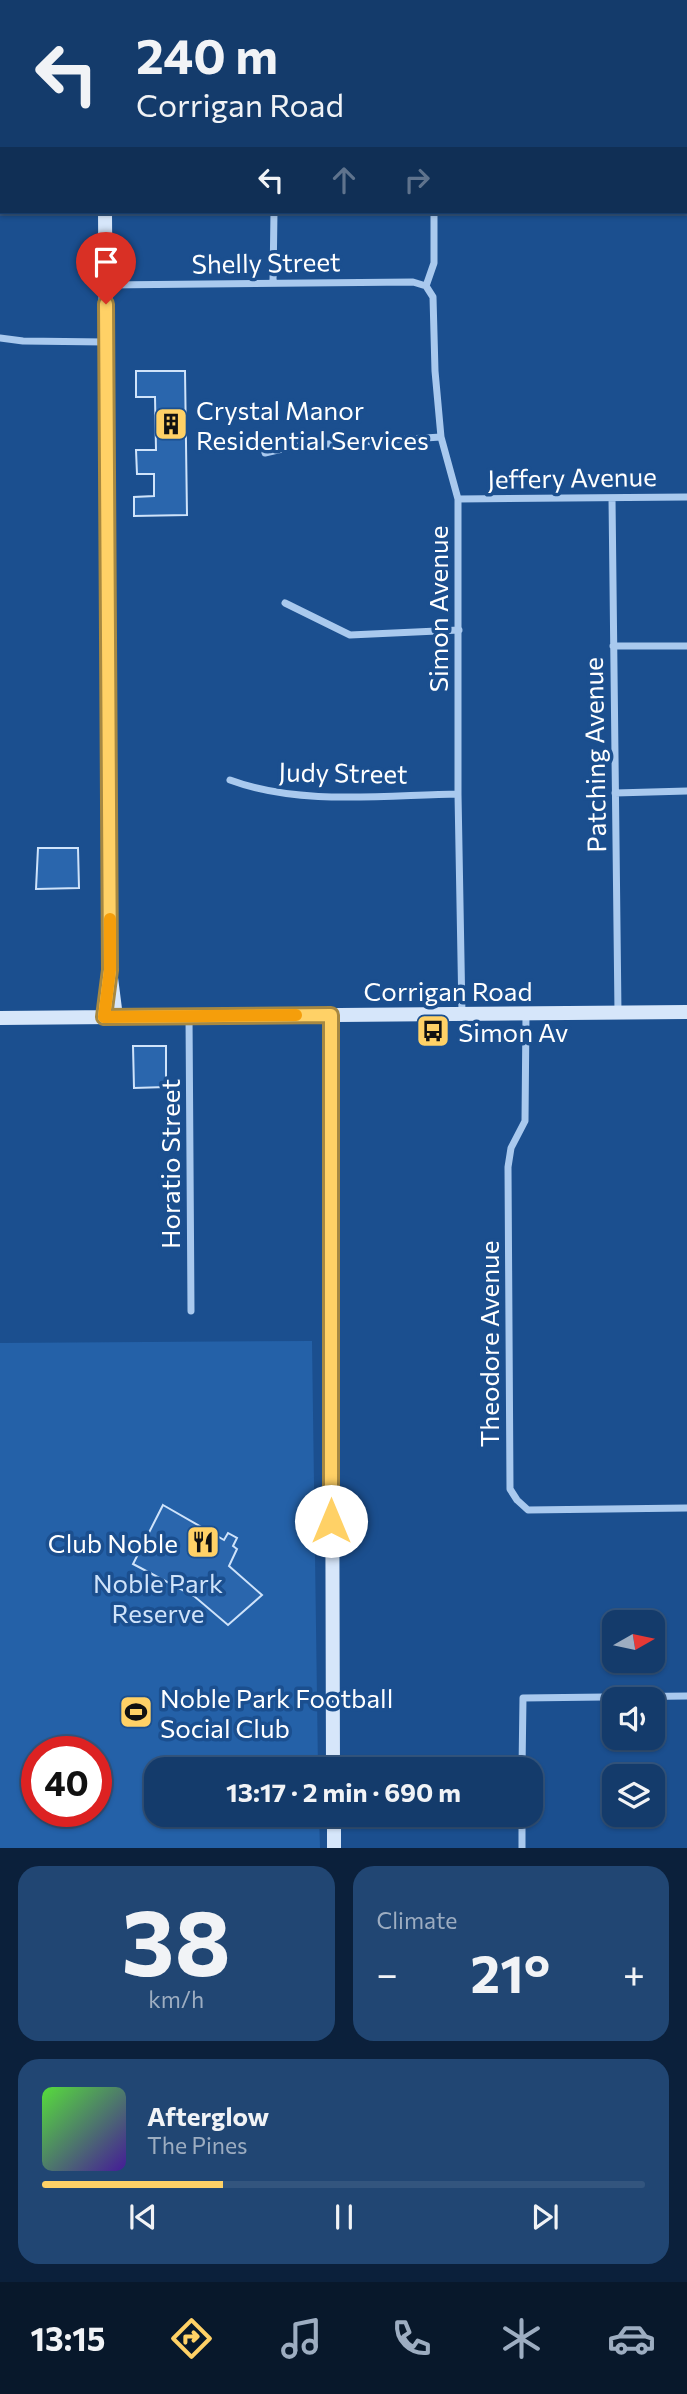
<!DOCTYPE html>
<meta charset="utf-8">
<style>
body{margin:0;font-family:Commissioner,sans-serif;background:#214673;color:#f1f3f6;height:100vh;display:flex;flex-direction:column;font-size:26px;white-space:nowrap}
*{box-sizing:border-box;margin:0}
p{font-size:23px;color:#9dadc1}
.icon{flex:none;width:38px;height:38px;fill:none;stroke:currentColor;stroke-width:2;stroke-linecap:round;stroke-linejoin:round}
.map{position:relative;height:1848px;overflow:hidden}
.panel{display:flex;flex-direction:column;gap:18px;padding:18px;background:#0b203b;flex:1}
.panel>*{flex:none}
.banner{position:absolute;left:0px;top:0px;width:688px;height:214px;box-shadow:0 2px 5px #0004,0 0 0 2px #33557e;background:#143b6b;color:#f1f3f6;overflow:hidden}
.needle{width:46px;rotate:81deg}
.tools{position:absolute;left:602px;top:1610px;display:grid;gap:14px}
.tools a{display:grid;place-items:center;width:63px;height:63px;border-radius:14px;background:#143b6b;box-shadow:0 2px 5px #0004,0 0 0 2px #33557e;font-size:35px}
.speed{position:absolute;left:21px;top:1736px;display:flex;gap:14px;font-size:35px;font-weight:700;text-align:center}
.speed>*{display:grid;place-content:center;width:91px;height:91px;border-radius:50%;background:#143b6b;box-shadow:0 2px 5px #0004,0 0 0 2px #33557e;line-height:1}
.speed .limit{border:10px solid #d22;background:#fff;color:#111}
.pin{position:absolute;display:grid;place-items:center;width:60px;height:60px;color:#fff;margin:-72px -30px;border-radius:50% 50% 50% 0;rotate:-45deg;box-shadow:0 0 7px #0007}
.pin .icon{rotate:45deg}
.me{position:absolute;width:77px;margin:-38px;rotate:0deg;stroke-linejoin:round;filter:drop-shadow(0 0 5px #0008)}
.turn{display:flex;align-items:center;gap:24px;height:147px;padding:0 21px;font-size:32px}
.turn .icon{width:91px;height:91px;stroke-width:2.5}
.turn b{display:block;font-size:49px;line-height:60px}
.lanes{display:flex;align-items:center;height:66px;padding:0 21px;background:#0003;justify-content:center;gap:35px;direction:ltr}
.lanes .off{opacity:.35}
.big{font-size:52px;font-weight:700;line-height:1.1}
.panel .tile{flex:1;display:flex;flex-direction:column;justify-content:center;gap:10px;min-width:0;padding:0 24px;border-radius:21px;background:#214673}
.panel .dial{align-items:center;gap:0}
.dial b{font-size:91px;line-height:1}
.song{display:flex;align-items:center;gap:21px}
.cover{width:84px;height:84px;border-radius:10px;background:linear-gradient(135deg,hsl(110 70% 55%),hsl(260 70% 35%))}
.played{height:7px;border-radius:4px;background:linear-gradient(90deg,#ffd166 30%,#33557e 30%)}
.keys{display:flex;justify-content:space-around;direction:ltr}
.heat{display:flex;justify-content:space-between;align-items:center;font-size:38px;direction:ltr}
.panel .tiles{flex:1;display:grid;gap:18px;grid-template-columns:1fr 1fr}
.tile:last-child{grid-column:span 2}
.trip{position:absolute;left:144px;top:1757px;width:399px;height:70px;border-radius:21px;background:#143b6b;box-shadow:0 2px 5px #0004,0 0 0 2px #33557e;font-weight:700;line-height:70px;text-align:center}
.tab-bar{display:flex;height:112px;justify-content:space-around;align-items:center;background:#08182b;color:#9dadc1}
.tab-bar .icon{width:49px;height:49px}
.tab-bar .on{color:#ffd166}
.tab-bar b{font-size:32px;color:#f1f3f6}
.map>svg:first-child{display:block}
</style>
<div class="map">
<svg width="687" height="1848" viewBox="0 0 687 1848">
<rect width="100%" height="100%" fill="#1b4f8f"/>
<path fill="#2461a8" fill-rule="evenodd" d="M312,1341L318,1769H156V1815H319L320,1848H0V1343ZM37,1752H96V1811H37Z"/>
<path fill="#2a66ad" stroke="#cfe3fa" stroke-width="2" d="M136,371H185L187,515L134,516V497L154,496V474H137L136,450H156L155,397H136Z
M38,848H78L79,888L36,889Z
M133,1046H166V1087L134,1088Z
M163,1505L224,1540L228,1533L237,1538L233,1546L237,1549L229,1566L262,1595L228,1625L194,1596L133,1564Z"/>
<g fill="none" stroke-linecap="round" stroke-linejoin="round">
<path stroke="#a9c9ee" stroke-width="7" d="M275,0V2
M434,0V2
M621,0V2
M0,100H2
M686,185H687
M434,212V263L426,286L433,297L435,371L441,437L458,499V794L462,1014
M273,282L274,212
M106,285L413,282L426,286
M0,338L23,341L105,342
M265,453L295,446L441,437
M612,498L618,1013
M458,499L687,497
M285,603L350,635L459,630
M613,646H687
M230,780C300,806 384,795 458,794
M615,793L687,791
M526,1014L525,1121L511,1148L508,1167L510,1489L517,1500L528,1510L687,1508
M189,1016L191,1311
M522,1769L523,1698L687,1696
M522,1848V1815"/>
<path stroke="#d6e6fa" stroke-width="14" d="M104,0V2
M105,212L110,970L116,1017
M331,1015L333,1769
M0,1018L687,1012
M334,1815V1848"/>
</g>
<g fill="none" stroke-linecap="round" stroke-linejoin="round">
<defs>
<path id="route" d="M106,304L110,970L104,1017L331,1015V1521"/>
</defs>
<use href="#route" stroke="#a68842" stroke-width="18"/>
<use href="#route" stroke="#ffd166" stroke-width="12"/>
<path stroke="#f59e0b" stroke-width="12" d="M110,919V970L104,1017L296,1015"/>
</g>
<defs>
<symbol id="building-square" viewBox="-11 -11 22 22"><rect x="-9" y="-9" width="18" height="18" rx="4" fill="#ffd166" stroke="#1b4f8f"/><path d="M-4-6H4V6H1V3H-1V6H-4ZM-2.5-4.3h1.7v1.8h-1.7ZM.8-4.3h1.7v1.8H.8ZM-2.5-1h1.7V.8h-1.7ZM.8-1h1.7V.8H.8Z" fill="#111"/></symbol>
<symbol id="bus-square" viewBox="-11 -11 22 22"><rect x="-9" y="-9" width="18" height="18" rx="4" fill="#ffd166" stroke="#1b4f8f"/><path d="M-5-6H5V4H4V6H2V4H-2V6H-4V4H-5ZM-3.5-4V0h7V-4ZM-3.5 1.2v1.5H-2V1.2ZM2 1.2v1.5H3.5V1.2Z" fill="#111"/></symbol>
<symbol id="restaurant-square" viewBox="-11 -11 22 22"><rect x="-9" y="-9" width="18" height="18" rx="4" fill="#ffd166" stroke="#1b4f8f"/><path d="M-5-6h1v4h1v-4h1v4h1v-4h1v5L-1.5 .5V6h-2V.5L-5-1ZM5-6V6H3V1.5H1.5Q1.5-4 5-6Z" fill="#111"/></symbol>
<symbol id="stadium-square" viewBox="-11 -11 22 22"><rect x="-9" y="-9" width="18" height="18" rx="4" fill="#ffd166" stroke="#1b4f8f"/><path d="M0-5a6.5 5 0 1 0 0 10a6.5 5 0 1 0 0-10ZM-3.5-1.8h7v3.6h-7Z" fill="#111"/></symbol>
</defs>
<g fill-rule="evenodd">
<use href="#building-square" x="152" y="405" width="38" height="38"/>
<use href="#bus-square" x="414" y="1012" width="38" height="38"/>
<use href="#restaurant-square" x="184" y="1523" width="38" height="38"/>
<use href="#stadium-square" x="117" y="1693" width="38" height="38"/>
</g>
<g text-anchor="middle" dominant-baseline="central" stroke-width="7" stroke-linejoin="round" paint-order="stroke">
<g font-size="26" fill="#fff" stroke="#1b4f8f">
<text transform="translate(266 262) rotate(-1)">Shelly Street</text>
<text transform="translate(572 477) rotate(-1)">Jeffery Avenue</text>
<text transform="translate(437 609) rotate(-90)">Simon Avenue</text>
<text transform="translate(594 755) rotate(-91)">Patching Avenue</text>
<text transform="translate(343 772) rotate(1)">Judy Street</text>
<text x="448" y="990">Corrigan Road</text>
<text transform="translate(169 1164) rotate(-90)">Horatio Street</text>
<text transform="translate(488 1344) rotate(-90)">Theodore Avenue</text>
</g>
<g font-size="26" fill="#fff" stroke="#1b4f8f" text-anchor="start">
<text x="196" y="409">Crystal Manor<tspan x="196" dy="30">Residential Services</tspan></text>
<text x="458" y="1031">Simon Av</text>
<text x="178" y="1542" text-anchor="end">Club Noble</text>
<text x="160" y="1697">Noble Park Football<tspan x="160" dy="30">Social Club</tspan></text>
</g>
<g font-size="26" fill="#cfe3fa" stroke="#1b4f8f">
<text x="158" y="1582">Noble Park<tspan x="158" dy="30">Reserve</tspan></text>
</g>
</g>
</svg>
<div class="tools">
<a><svg class="needle" viewBox="-14 -14 28 28"><path d="M0-13l5 13h-10z" fill="#e53935"/><path d="M0 13l5-13h-10z" fill="#9dadc1"/></svg></a>
<a><svg class="icon" aria-label="sound" viewBox="0 0 24 24"><path d="M4 9h4l5-4v14l-5-4H4zM17 9q2 3 0 6"/></svg></a>
<a><svg class="icon" aria-label="layers" viewBox="0 0 24 24"><path d="M12 4l9 5-9 5-9-5zM3 14l9 5 9-5"/></svg></a>
</div>
<div class="speed"><div class="limit">40</div></div>
<div class="pin" style="left:106px;top:304px;background:#d93025"><svg class="icon" aria-label="arrive" viewBox="0 0 24 24"><path d="M6 21V4h12l-3 4 3 4H6"/></svg></div>
<svg class="me" style="left:331px;top:1521px" viewBox="-20 -20 40 40"><circle r="19" fill="#fff"/><path d="M0-13L10 11 0 6-10 11z" fill="#ffd166"/></svg>
<div class="trip">13:17 · 2 min · 690 m</div>
<div class="banner">
<div class="turn"><svg class="icon" aria-label="left" viewBox="0 0 24 24"><path d="M17 20v-9H6M10 6l-5 5 5 5"/></svg><div><b>240 m</b>Corrigan Road</div></div>
<div class="lanes"><svg class="icon" aria-label="left" viewBox="0 0 24 24"><path d="M17 20v-9H6M10 6l-5 5 5 5"/></svg><svg class="icon off" aria-label="ahead" viewBox="0 0 24 24"><path d="M12 20V5M6 11l6-6 6 6"/></svg><svg class="icon off" aria-label="right" viewBox="0 0 24 24"><path d="M7 20v-9h11M14 6l5 5-5 5"/></svg></div>
</div>
</div>
<section class="panel">
<div class="tiles">
<div class="tile dial"><b>38</b><p>km/h</p></div>
<div class="tile"><p>Climate</p>
<div class="heat"><a>−</a><b class="big">21°</b><a>+</a></div>
</div>
<div class="tile">
<div class="song"><i class="cover"></i><div><b>Afterglow</b><p>The Pines</p></div></div>
<div class="played"></div>
<div class="keys"><svg class="icon" aria-label="previous" viewBox="0 0 24 24"><path d="M18 5L8 12l10 7zM5 5v14"/></svg><svg class="icon" aria-label="pause" viewBox="0 0 24 24"><path d="M8 5v14M16 5v14"/></svg><svg class="icon" aria-label="next" viewBox="0 0 24 24"><path d="M6 5l10 7-10 7zM19 5v14"/></svg></div>
</div>
</div>
</section>
<nav class="tab-bar">
<b>13:15</b>
<svg class="icon on" aria-label="directions" viewBox="0 0 24 24"><path d="M12 3l9 9-9 9-9-9zM9 14v-3h6M13 9l2 2-2 2"/></svg>
<svg class="icon" aria-label="music" viewBox="0 0 24 24"><path d="M9 18V5l10-2v13"/><circle cx="6" cy="18" r="3"/><circle cx="16" cy="16" r="3"/></svg>
<svg class="icon" aria-label="phone" viewBox="0 0 24 24"><path d="M5 4h4l2 5-3 2q2 4 5 5l2-3 5 2v4C11 20 4 13 5 4z"/></svg>
<svg class="icon" aria-label="climate" viewBox="0 0 24 24"><path d="M12 3v18M4 7l16 10M4 17L20 7"/></svg>
<svg class="icon" aria-label="car" viewBox="0 0 24 24"><path d="M5 17H2v-5l4-1 3-4h7l3 4 3 1v5h-3M9 17h6M6 11h13"/><circle cx="7" cy="17" r="2"/><circle cx="17" cy="17" r="2"/></svg>
</nav>
